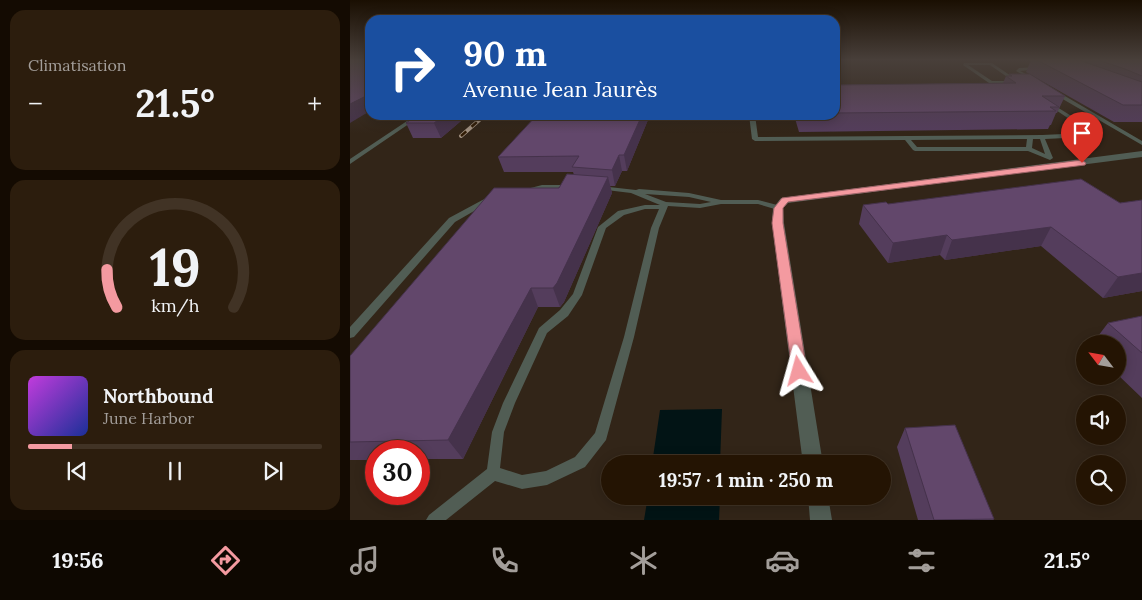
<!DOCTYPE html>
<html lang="fr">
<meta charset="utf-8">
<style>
body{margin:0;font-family:Lora,serif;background:#2c1d0d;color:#f1f3f6;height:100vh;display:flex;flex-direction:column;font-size:19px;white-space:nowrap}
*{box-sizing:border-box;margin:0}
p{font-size:16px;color:#a39e9a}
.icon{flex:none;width:28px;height:28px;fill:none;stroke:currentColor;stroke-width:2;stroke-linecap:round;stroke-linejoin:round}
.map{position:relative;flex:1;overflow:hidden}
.details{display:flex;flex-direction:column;gap:10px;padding:10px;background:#140b02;width:350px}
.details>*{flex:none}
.banner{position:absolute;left:15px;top:15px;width:475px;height:105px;border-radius:15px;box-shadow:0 2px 12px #0003,0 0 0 1px #413325;background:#1a4fa0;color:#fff;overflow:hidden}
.needle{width:32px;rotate:301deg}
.controls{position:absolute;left:726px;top:335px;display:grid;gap:10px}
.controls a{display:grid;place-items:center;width:50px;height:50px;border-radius:50%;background:#241403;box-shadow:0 2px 12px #0003,0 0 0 1px #413325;font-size:25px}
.speed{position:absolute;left:15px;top:440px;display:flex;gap:10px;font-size:25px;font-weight:700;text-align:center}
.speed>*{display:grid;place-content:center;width:65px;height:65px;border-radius:50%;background:#241403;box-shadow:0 2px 12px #0003,0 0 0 1px #413325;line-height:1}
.speed .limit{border:8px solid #d22;background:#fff;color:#111}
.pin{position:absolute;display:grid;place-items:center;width:42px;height:42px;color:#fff;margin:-51px -21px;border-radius:50% 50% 50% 0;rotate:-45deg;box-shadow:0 0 5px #0007}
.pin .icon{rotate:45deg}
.me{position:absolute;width:55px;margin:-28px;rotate:352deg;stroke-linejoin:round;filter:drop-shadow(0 0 4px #0008)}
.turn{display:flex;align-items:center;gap:18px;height:105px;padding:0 15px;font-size:22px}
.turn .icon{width:65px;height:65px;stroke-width:2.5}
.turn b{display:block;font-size:35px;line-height:42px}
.big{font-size:38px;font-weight:700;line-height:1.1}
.details .tile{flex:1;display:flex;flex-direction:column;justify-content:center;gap:8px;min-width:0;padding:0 18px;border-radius:15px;background:#2c1d0d}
.details .dial{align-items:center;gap:0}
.dial svg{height:130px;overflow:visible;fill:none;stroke:#413325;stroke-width:7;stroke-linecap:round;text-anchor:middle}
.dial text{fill:#f1f3f6;stroke:none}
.song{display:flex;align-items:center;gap:15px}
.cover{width:60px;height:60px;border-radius:8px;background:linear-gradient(135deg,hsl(290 70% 55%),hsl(230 70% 35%))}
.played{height:5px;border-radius:2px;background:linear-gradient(90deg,#f49aa0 15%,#413325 15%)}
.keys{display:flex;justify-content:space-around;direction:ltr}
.heat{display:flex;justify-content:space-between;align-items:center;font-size:28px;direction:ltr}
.trip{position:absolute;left:251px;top:455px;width:290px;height:50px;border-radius:25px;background:#241403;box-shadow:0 2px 12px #0003,0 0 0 1px #413325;font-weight:700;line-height:50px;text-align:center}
.dock{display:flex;height:80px;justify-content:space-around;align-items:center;background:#0e0801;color:#a39e9a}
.dock .icon{width:35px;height:35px}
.dock .current{color:#f49aa0}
.dock b{font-size:22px;color:#f1f3f6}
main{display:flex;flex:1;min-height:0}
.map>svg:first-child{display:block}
</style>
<main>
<section class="details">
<div class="tile"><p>Climatisation</p>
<div class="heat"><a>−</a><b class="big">21.5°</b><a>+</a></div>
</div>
<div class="tile dial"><svg viewBox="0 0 100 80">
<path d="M14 69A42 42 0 1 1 86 69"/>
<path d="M14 69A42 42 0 0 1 8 46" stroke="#f49aa0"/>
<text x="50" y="56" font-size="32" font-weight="700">19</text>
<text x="50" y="72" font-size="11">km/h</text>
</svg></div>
<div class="tile">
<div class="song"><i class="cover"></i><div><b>Northbound</b><p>June Harbor</p></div></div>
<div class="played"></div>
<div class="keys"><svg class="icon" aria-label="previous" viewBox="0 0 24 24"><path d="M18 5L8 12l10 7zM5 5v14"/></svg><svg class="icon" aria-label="pause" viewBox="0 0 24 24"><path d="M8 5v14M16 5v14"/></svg><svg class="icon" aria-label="next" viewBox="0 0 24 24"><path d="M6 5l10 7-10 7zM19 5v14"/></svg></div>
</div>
</section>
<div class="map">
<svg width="792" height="520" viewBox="0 0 792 520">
<rect width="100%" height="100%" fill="#301b04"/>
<path fill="#322518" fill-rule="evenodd" d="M0,60H20V115H485V60H792V520H0ZM735,344H768V376H735ZM735,404H768V436H735ZM26,451H69V494H26ZM260,464H532V496H260ZM735,464H768V496H735Z"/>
<path fill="#021415" d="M372,409L370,464H302L310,410Z
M298,496H370L369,520H294Z"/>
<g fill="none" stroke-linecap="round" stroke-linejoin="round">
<path fill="#515d54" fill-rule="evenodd" d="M614,63H642L670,82L668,83H639L613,65ZM618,65H640L663,81H642Z
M689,67L688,69L670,71L686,79L684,81L666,71L669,68Z
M704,92H708L792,141V145L704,94Z
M699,102L739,127L741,133L736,137L695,139L703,158L700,160L678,151H565L563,150L555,140L405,141L402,139L399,115H405L408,137L692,135L735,133L734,129L697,104V103ZM677,139L676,147H567L561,140ZM683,139H690L695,154L682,148Z
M66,115H72L0,164V159Z
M192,185H220L223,187L220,189H192L175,193L171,191L173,190Z
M250,186L286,190L289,189L339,193L371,200H408L431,206L432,208L428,210L408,204H371L350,208L318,206L309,228L284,337L256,440L235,467L197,485L172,489L145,481L96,520H76L79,515L137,469L142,432L153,403L189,328L210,310L223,294L248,227L268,211L295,205H310L281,193L248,189L247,188ZM295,194L339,197L361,202L350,204L316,202ZM295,209H309L301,228L274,337L245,433L225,457L196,471L172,475L150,468L154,432L165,403L197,333L218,316L232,295L256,228L274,215Z
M138,197H141L145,199L105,222L4,337L0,338V327L99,218Z"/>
<path fill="#515d54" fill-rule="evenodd" d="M792,151V157L438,203L433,208L434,223L473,464H453L422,223L423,208L431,198Z
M458,496H478L482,520H460Z"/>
<defs>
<path id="rail" d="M111,136L135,115"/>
</defs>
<use href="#rail" stroke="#a49382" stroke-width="4"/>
<use href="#rail" stroke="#301b04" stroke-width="2.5" stroke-dasharray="7" stroke-linecap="butt"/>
</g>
<path fill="#543d5c" d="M681,60H792V122H764L676,72Z
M659,74L715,96L707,113H706L701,125H700L698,129L449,132L444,115H485V85L653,83L656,76H659Z
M62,115H118L91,138H63L56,123L61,120L60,117Z
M187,115H300L277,171H272L265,186H260L262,193L214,302L210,307H188L113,459H69V451H26V460H0V356L224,175L223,172H154L148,157Z
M792,200V291L753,298L691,246L595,260L590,255L538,263L509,224L513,205L770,203Z
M792,316V398L768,375V344H742L758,323Z
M555,428L644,519L643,520H568L547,447Z"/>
<path fill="#45324b" d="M20,94V111L0,123V104Z
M95,115H118L91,138L84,123Z
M292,115H300L277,171L274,155Z
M269,155L272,171L265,186L262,170Z
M258,177L262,193L214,302L210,307L203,288Z
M701,227L691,246L595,260L602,240Z
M597,235L590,255L538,263L543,243Z
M792,273V291L753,298L768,277Z
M181,288L188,307L113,459L98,440Z"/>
<path fill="#62476b" stroke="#45324b" d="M0,60H20V94L0,104Z
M687,60H729L792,82V105H773Z
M748,60H792V76L775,69Z
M659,74H680L715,96H692L709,107H700L706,111L485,113V85L666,83L656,76H662Z
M62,115H95L84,123H56L66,116L60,117Z
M187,115H292L274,155H269L262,170L222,167L229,156L148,157Z
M217,174L258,177L207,283L203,288H181L98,440L0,442V356L144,188H209Z
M731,179L770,203L792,200V273L768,277L701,227L602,240L597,235L543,243L513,205L536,202L538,204Z
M792,316V353L758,323Z
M605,425L644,519L584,520L555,428Z"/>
<linearGradient id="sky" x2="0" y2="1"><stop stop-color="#1a0f02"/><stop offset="0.45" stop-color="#483f3a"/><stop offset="1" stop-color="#483f3a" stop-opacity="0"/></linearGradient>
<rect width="792" height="133" fill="url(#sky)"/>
<path fill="#f49aa0" stroke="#9f6468" d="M732,160L736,163L735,165L438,202L433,208V223L457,371L455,376L449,377L444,376L442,371L422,223L424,208L432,198Z"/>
</svg>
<div class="controls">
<a><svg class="needle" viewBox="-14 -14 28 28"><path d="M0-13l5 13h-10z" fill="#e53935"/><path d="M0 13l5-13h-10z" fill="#a39e9a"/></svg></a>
<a><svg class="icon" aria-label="sound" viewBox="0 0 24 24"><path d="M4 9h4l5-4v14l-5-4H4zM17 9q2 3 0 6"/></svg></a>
<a><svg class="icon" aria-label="search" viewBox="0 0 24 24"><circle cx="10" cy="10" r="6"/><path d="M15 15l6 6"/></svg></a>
</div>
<div class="speed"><div class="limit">30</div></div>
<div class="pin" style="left:732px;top:163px;background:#d93025"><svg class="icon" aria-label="arrive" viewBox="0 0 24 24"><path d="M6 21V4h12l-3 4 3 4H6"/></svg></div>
<svg class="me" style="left:449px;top:371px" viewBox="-20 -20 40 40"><path d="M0-17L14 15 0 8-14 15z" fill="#f49aa0" stroke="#fff" stroke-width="4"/></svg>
<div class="trip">19:57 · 1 min · 250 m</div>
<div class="banner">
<div class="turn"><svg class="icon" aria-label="right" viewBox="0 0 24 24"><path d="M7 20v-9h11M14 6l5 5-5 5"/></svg><div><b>90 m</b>Avenue Jean Jaurès</div></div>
</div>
</div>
</main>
<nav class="dock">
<b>19:56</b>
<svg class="icon current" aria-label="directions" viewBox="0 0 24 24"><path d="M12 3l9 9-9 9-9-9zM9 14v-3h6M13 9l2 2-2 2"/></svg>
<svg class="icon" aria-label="music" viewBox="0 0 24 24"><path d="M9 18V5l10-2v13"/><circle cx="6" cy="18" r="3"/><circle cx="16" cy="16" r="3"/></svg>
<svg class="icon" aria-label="phone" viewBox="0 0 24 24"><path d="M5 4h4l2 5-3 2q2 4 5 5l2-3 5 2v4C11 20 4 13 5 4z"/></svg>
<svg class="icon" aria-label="climate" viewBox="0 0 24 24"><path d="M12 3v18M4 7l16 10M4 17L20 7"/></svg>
<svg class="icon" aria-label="car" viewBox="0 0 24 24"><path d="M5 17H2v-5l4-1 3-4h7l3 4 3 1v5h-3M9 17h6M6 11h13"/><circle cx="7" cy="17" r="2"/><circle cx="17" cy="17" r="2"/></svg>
<svg class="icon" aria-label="filters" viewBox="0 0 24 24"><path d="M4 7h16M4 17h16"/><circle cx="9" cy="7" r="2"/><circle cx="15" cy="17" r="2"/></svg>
<b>21.5°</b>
</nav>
